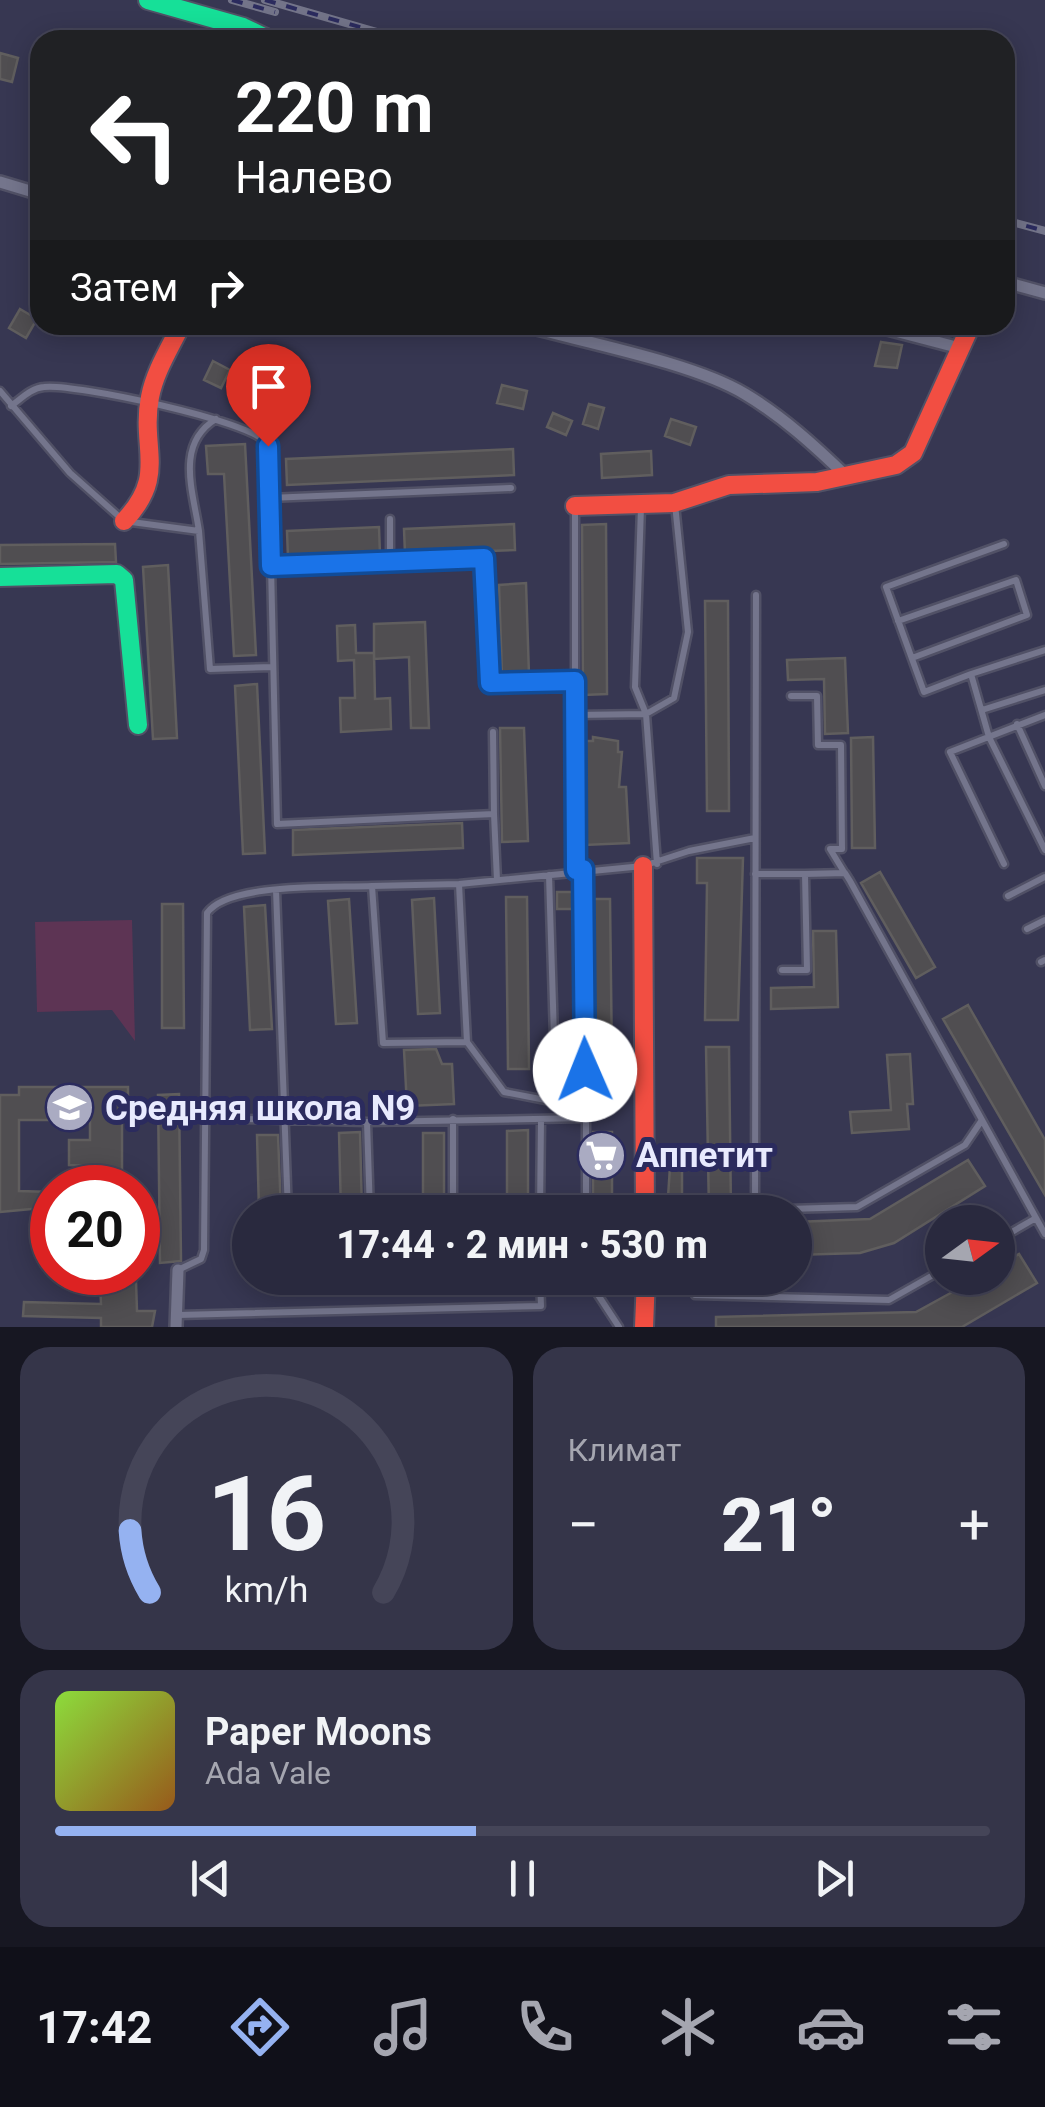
<!DOCTYPE html>
<html lang="ru">
<meta charset="utf-8">
<style>
body{margin:0;font-family:Roboto,sans-serif;background:#353549;color:#f1f3f6;height:100vh;display:flex;flex-direction:column;font-size:38px;white-space:nowrap}
*{box-sizing:border-box;margin:0}
p{font-size:32px;color:#a5a6b0}
.icon{flex:none;width:55px;height:55px;fill:none;stroke:currentColor;stroke-width:2;stroke-linecap:round;stroke-linejoin:round}
.map{position:relative;height:1327px;overflow:hidden}
.sheet{display:flex;flex-direction:column;gap:20px;padding:20px;background:#171722;flex:1}
.sheet>*{flex:none}
.banner{position:absolute;left:30px;top:30px;width:985px;height:305px;border-radius:30px;box-shadow:0 5px 25px #0003,0 0 0 2px #454558;background:#202124;color:#fff;overflow:hidden}
.needle{width:65px;rotate:75deg}
.fabs{position:absolute;left:925px;top:1205px;display:grid;gap:20px}
.fabs a{display:grid;place-items:center;width:90px;height:90px;border-radius:50%;background:#29293e;box-shadow:0 5px 25px #0003,0 0 0 2px #454558;font-size:50px}
.speed{position:absolute;left:30px;top:1165px;display:flex;gap:20px;font-size:50px;font-weight:700;text-align:center}
.speed>*{display:grid;place-content:center;width:130px;height:130px;border-radius:50%;background:#29293e;box-shadow:0 5px 25px #0003,0 0 0 2px #454558;line-height:1}
.speed .limit{border:15px solid #d22;background:#fff;color:#111}
.pin{position:absolute;display:grid;place-items:center;width:85px;height:85px;color:#fff;margin:-102px -42px;border-radius:50% 50% 50% 0;rotate:-45deg;box-shadow:0 0 10px #0007}
.pin .icon{rotate:45deg}
.me{position:absolute;width:110px;margin:-55px;rotate:359deg;stroke-linejoin:round;filter:drop-shadow(0 0 8px #0008)}
.turn{display:flex;align-items:center;gap:35px;height:210px;padding:0 40px;font-size:45px}
.turn .icon{width:130px;height:130px;stroke-width:2.5}
.turn b{display:block;font-size:70px;line-height:85px}
.then{display:flex;align-items:center;height:95px;padding:0 40px;background:#0003;gap:20px;font-size:38px}
.big{font-size:75px;font-weight:800;line-height:1.1}
.sheet .card{flex:1;display:flex;flex-direction:column;justify-content:center;gap:15px;min-width:0;padding:0 35px;border-radius:30px;background:#353549}
.sheet .dial{align-items:center;gap:0}
.dial svg{height:260px;overflow:visible;fill:none;stroke:#454558;stroke-width:7;stroke-linecap:round;text-anchor:middle}
.dial text{fill:#f1f3f6;stroke:none}
.song{display:flex;align-items:center;gap:30px}
.cover{width:120px;height:120px;border-radius:15px;background:linear-gradient(135deg,hsl(90 70% 55%),hsl(30 70% 35%))}
.played{height:10px;border-radius:5px;background:linear-gradient(90deg,#95b2f1 45%,#454558 45%)}
.keys{display:flex;justify-content:space-around;direction:ltr}
.heat{display:flex;justify-content:space-between;align-items:center;font-size:55px;direction:ltr}
.sheet .tiles{flex:1;display:grid;gap:20px;grid-template-columns:1fr 1fr}
.card:last-child{grid-column:span 2}
.trip{position:absolute;left:232px;top:1195px;width:580px;height:100px;border-radius:50px;background:#29293e;box-shadow:0 5px 25px #0003,0 0 0 2px #454558;font-weight:800;line-height:100px;text-align:center}
.tabs{display:flex;height:160px;justify-content:space-around;align-items:center;background:#101019;color:#a5a6b0}
.tabs .icon{width:70px;height:70px}
.tabs .selected{color:#95b2f1}
.tabs b{font-size:45px;color:#f1f3f6}
.map>svg:first-child{display:block}
</style>
<div class="map">
<svg width="1045" height="1327" viewBox="0 0 1045 1327">
<rect width="100%" height="100%" fill="#373752"/>
<path fill="#5d3454" d="M132,920L135,1041L112,1010L37,1012L35,922Z"/>
<path fill="#504e51" stroke="#605e5e" stroke-width="2.5" d="M0,53L18,58L12,82L0,79Z
M20,309L37,319L26,338L9,328Z
M881,342L902,345L897,368L875,366Z
M213,361L230,370L221,388L204,380Z
M502,385L527,391L523,409L497,403Z
M589,404L604,408L598,429L583,424Z
M553,413L572,421L566,435L547,427Z
M671,419L696,427L690,445L665,436Z
M245,444L256,655L234,656L224,474H208L206,446Z
M513,449L514,475L287,485L286,459Z
M651,451L652,475L602,478L601,454Z
M514,524L515,550L405,554L404,529Z
M606,524L607,694L583,695L582,525Z
M379,527L380,555L288,558L287,531Z
M115,544L116,562L0,564V545Z
M168,565L177,738L153,739L143,567Z
M526,583L529,675L502,676L499,585Z
M705,601H728L729,811H707Z
M425,622L429,728H411L409,657L374,659V624Z
M355,625L356,653H374L375,699L390,698L391,729L341,732L340,698H355L354,660L338,661L337,626Z
M845,658L848,733L825,734L824,679L788,680L787,660Z
M257,684L265,853L243,854L235,686Z
M500,728H524L528,841L502,842Z
M593,737L618,741V752H622L619,787H626L629,843L584,845L582,741H593Z
M873,737L875,848H852L851,738Z
M462,823L463,848L293,855V830Z
M697,858H743L738,1020H705L707,883H697Z
M880,872L935,967L916,978L861,883Z
M557,892H574L577,909H557Z
M506,897H527L529,1069H508Z
M434,898L440,1013L418,1014L412,900Z
M349,899L357,1023L336,1024L328,901Z
M590,899H610L612,1062L592,1063Z
M162,904H183L184,1028H162Z
M265,905L272,1029L250,1030L244,907Z
M813,931H836L838,1007L771,1009V988L814,987Z
M968,1005L1045,1140V1195L943,1019Z
M706,1047H729L731,1212H709Z
M436,1049L442,1064H452L454,1104L407,1106L404,1050Z
M910,1054L913,1104H907L909,1129L852,1133L850,1112L891,1110L887,1055Z
M19,1087H128V1121H122V1188H89V1166L69,1165V1140H90V1120H19V1191L52,1192V1207L0,1212V1095H19Z
M179,1094L181,1261L160,1263L158,1095Z
M528,1130V1212H507V1131Z
M360,1132L362,1212H341L339,1133Z
M593,1132H612V1212H593Z
M423,1133H444V1212H423Z
M257,1135H278L281,1212H259Z
M968,1160L985,1186L894,1243L860,1253L795,1255V1222L870,1219Z
M670,1167H682V1212H667Z
M1019,1254L1037,1283L962,1327H716V1317L916,1312L978,1278H998V1266Z
M100,1281H136L137,1311H155L152,1327H101V1318L23,1316L24,1302L101,1304Z"/>
<g fill="none" stroke-linecap="round" stroke-linejoin="round">
<defs>
<path id="lane" d="M0,391L70,473L124,521L199,531L210,669L273,667
M11,406C22,398 31,388 44,387C73,383 253,421 266,443C277,462 270,540 271,566
M269,498L511,488
M641,507L635,687L646,714L674,698L688,632L675,504
M199,531C193,491 175,444 216,419
M1004,544L886,587L924,692L971,674L989,737L1045,850
M390,563V519
M898,621L1016,580L1027,615L912,658
M971,674L1045,650
M791,696H817L818,745H841L842,849H830L844,872
M982,710L1045,690
M575,715V506
M1017,724L1045,786
M493,732L494,814
M1004,864L950,752L1045,715
M583,869L585,1070L643,1067
M576,870L575,715L646,714L657,864
M755,874H805L807,970H782
M549,875L556,1102
M497,880L494,814L277,824L271,566L484,558L490,683L575,681
M459,884L467,1042
M372,886L459,884L643,866L689,851L755,838
M276,890L288,1212
M1008,896L1045,877
M1027,929L1045,920
M1041,962L1045,960
M203,1118L367,1122L586,1118V1212
M453,1119V1212
M982,1120L1036,1218
M367,1122L370,1212
M755,1210L857,1207L965,1145L982,1120L850,881L845,873L805,874
M540,1212L541,1120
M755,1212L756,595
M998,1240L1036,1218L1045,1234
M178,1270L201,1259L204,1250L207,913C229,882 335,888 372,886L383,1043L467,1042L504,1092L556,1102L585,1070
M587,1278L619,1327
M694,1278L695,1295L889,1300L942,1270
M178,1315L541,1306L540,1278"/>
<path id="street" d="M0,182L40,194
M1005,282L1045,293
M522,325C583,342 694,363 745,394C782,416 815,446 847,477
M872,325L960,348
M176,1327L178,1270"/>
<path id="fast" d="M148,0L243,27L270,40
M0,577L117,574L124,580L138,725"/>
<path id="jam" d="M575,506L674,503L729,485L817,482L896,465L913,453L971,325
M124,521C168,475 140,449 150,397C155,371 170,348 181,325
M643,866L645,1212
M644,1327L646,1278"/>
</defs>
<use href="#lane" stroke="#515166" stroke-width="11"/>
<use href="#street" stroke="#515166" stroke-width="16"/>
<use href="#fast" stroke="#515166" stroke-width="22"/>
<use href="#jam" stroke="#515166" stroke-width="22"/>
<use href="#lane" stroke="#74758c" stroke-width="6"/>
<use href="#street" stroke="#74758c" stroke-width="11"/>
<use href="#fast" stroke="#16e098" stroke-width="18"/>
<use href="#jam" stroke="#f24e42" stroke-width="18"/>
<defs>
<path id="rail" d="M232,0L275,12
M265,0L405,40
M1005,220L1045,231"/>
</defs>
<use href="#rail" stroke="#737489" stroke-width="8"/>
<use href="#rail" stroke="#2b2b5e" stroke-width="4" stroke-dasharray="11" stroke-linecap="butt"/>
</g>
<g fill="none" stroke-linecap="round" stroke-linejoin="round">
<defs>
<path id="route" d="M268,446L271,566L484,558L490,683L575,681L576,870L583,869L585,1070"/>
</defs>
<use href="#route" stroke="#114b97" stroke-width="25"/>
<use href="#route" stroke="#1a73e8" stroke-width="18"/>
</g>
<defs>
<symbol id="school-disc" viewBox="-11 -11 22 22"><circle r="9.5" fill="#aaabc2" stroke="#2b2b5e"/><path d="M0-5L7-2L0 1L-7-2ZM-4 1L0 2.5L4 1V4Q0 6-4 4Z" fill="#fff"/></symbol>
<symbol id="supermarket-disc" viewBox="-11 -11 22 22"><circle r="9.5" fill="#aaabc2" stroke="#2b2b5e"/><path d="M-6-5.5h2.5l.6 2H6L4.5 2H-2.5L-4.4-4H-6ZM-1.5 3.2a1.3 1.3 0 1 0 .1 0ZM3 3.2a1.3 1.3 0 1 0 .1 0Z" fill="#fff"/></symbol>
</defs>
<g fill-rule="evenodd">
<use href="#school-disc" x="42" y="1080" width="55" height="55"/>
<use href="#supermarket-disc" x="574" y="1128" width="55" height="55"/>
</g>
<g text-anchor="middle" dominant-baseline="central" stroke-width="10" stroke-linejoin="round" paint-order="stroke">
<g font-size="35" font-weight="bold" fill="#e8eafe" stroke="#2b2b5e" text-anchor="start">
<text x="105" y="1108">Средняя школа N9</text>
<text x="636" y="1155">Аппетит</text>
</g>
</g>
</svg>
<div class="fabs">
<a><svg class="needle" viewBox="-14 -14 28 28"><path d="M0-13l5 13h-10z" fill="#e53935"/><path d="M0 13l5-13h-10z" fill="#a5a6b0"/></svg></a>
</div>
<div class="speed"><div class="limit">20</div></div>
<div class="pin" style="left:268px;top:446px;background:#d93025"><svg class="icon" aria-label="arrive" viewBox="0 0 24 24"><path d="M6 21V4h12l-3 4 3 4H6"/></svg></div>
<svg class="me" style="left:585px;top:1070px" viewBox="-20 -20 40 40"><circle r="19" fill="#fff"/><path d="M0-13L10 11 0 6-10 11z" fill="#1a73e8"/></svg>
<div class="trip">17:44 · 2 мин · 530 m</div>
<div class="banner">
<div class="turn"><svg class="icon" aria-label="left" viewBox="0 0 24 24"><path d="M17 20v-9H6M10 6l-5 5 5 5"/></svg><div><b>220 m</b>Налево</div></div>
<div class="then">Затем<svg class="icon" aria-label="right" viewBox="0 0 24 24"><path d="M7 20v-9h11M14 6l5 5-5 5"/></svg></div>
</div>
</div>
<section class="sheet">
<div class="tiles">
<div class="card dial"><svg viewBox="0 0 100 80">
<path d="M14 69A42 42 0 1 1 86 69"/>
<path d="M14 69A42 42 0 0 1 8 50" stroke="#95b2f1"/>
<text x="50" y="56" font-size="32" font-weight="700">16</text>
<text x="50" y="72" font-size="11">km/h</text>
</svg></div>
<div class="card"><p>Климат</p>
<div class="heat"><a>−</a><b class="big">21°</b><a>+</a></div>
</div>
<div class="card">
<div class="song"><i class="cover"></i><div><b>Paper Moons</b><p>Ada Vale</p></div></div>
<div class="played"></div>
<div class="keys"><svg class="icon" aria-label="previous" viewBox="0 0 24 24"><path d="M18 5L8 12l10 7zM5 5v14"/></svg><svg class="icon" aria-label="pause" viewBox="0 0 24 24"><path d="M8 5v14M16 5v14"/></svg><svg class="icon" aria-label="next" viewBox="0 0 24 24"><path d="M6 5l10 7-10 7zM19 5v14"/></svg></div>
</div>
</div>
</section>
<nav class="tabs">
<b>17:42</b>
<svg class="icon selected" aria-label="directions" viewBox="0 0 24 24"><path d="M12 3l9 9-9 9-9-9zM9 14v-3h6M13 9l2 2-2 2"/></svg>
<svg class="icon" aria-label="music" viewBox="0 0 24 24"><path d="M9 18V5l10-2v13"/><circle cx="6" cy="18" r="3"/><circle cx="16" cy="16" r="3"/></svg>
<svg class="icon" aria-label="phone" viewBox="0 0 24 24"><path d="M5 4h4l2 5-3 2q2 4 5 5l2-3 5 2v4C11 20 4 13 5 4z"/></svg>
<svg class="icon" aria-label="climate" viewBox="0 0 24 24"><path d="M12 3v18M4 7l16 10M4 17L20 7"/></svg>
<svg class="icon" aria-label="car" viewBox="0 0 24 24"><path d="M5 17H2v-5l4-1 3-4h7l3 4 3 1v5h-3M9 17h6M6 11h13"/><circle cx="7" cy="17" r="2"/><circle cx="17" cy="17" r="2"/></svg>
<svg class="icon" aria-label="filters" viewBox="0 0 24 24"><path d="M4 7h16M4 17h16"/><circle cx="9" cy="7" r="2"/><circle cx="15" cy="17" r="2"/></svg>
</nav>
